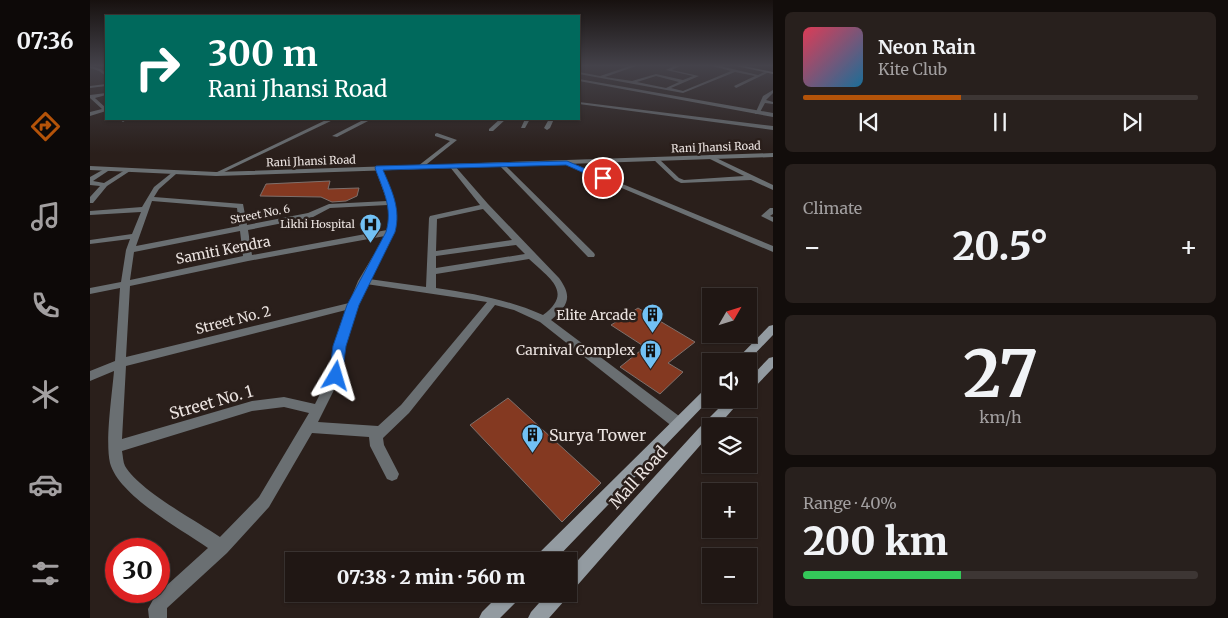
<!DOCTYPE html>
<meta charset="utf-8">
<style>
body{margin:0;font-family:Merriweather,serif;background:#28201d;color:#f1f3f6;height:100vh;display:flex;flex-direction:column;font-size:19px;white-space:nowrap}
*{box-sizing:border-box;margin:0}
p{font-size:16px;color:#a29fa0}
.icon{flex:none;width:28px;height:28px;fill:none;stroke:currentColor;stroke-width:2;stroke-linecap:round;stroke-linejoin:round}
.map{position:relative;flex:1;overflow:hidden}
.panel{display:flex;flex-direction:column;gap:12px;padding:12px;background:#120d0b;width:455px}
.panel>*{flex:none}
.guide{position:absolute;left:15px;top:15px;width:475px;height:105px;border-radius:0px;box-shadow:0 1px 4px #0004,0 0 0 1px #3d3634;background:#00695c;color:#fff;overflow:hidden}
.needle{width:32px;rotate:51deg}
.controls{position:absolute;left:612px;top:288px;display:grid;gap:10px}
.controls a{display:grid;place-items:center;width:55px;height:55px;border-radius:0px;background:#201714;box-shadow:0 1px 4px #0004,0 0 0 1px #3d3634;font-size:25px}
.speed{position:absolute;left:15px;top:538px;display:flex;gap:10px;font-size:25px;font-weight:700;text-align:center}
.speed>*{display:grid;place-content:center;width:65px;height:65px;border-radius:50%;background:#201714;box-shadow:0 1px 4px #0004,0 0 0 1px #3d3634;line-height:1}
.speed .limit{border:8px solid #d22;background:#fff;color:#111}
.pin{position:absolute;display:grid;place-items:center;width:42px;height:42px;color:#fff;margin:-21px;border:2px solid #fff;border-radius:50%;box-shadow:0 1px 5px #0007}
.me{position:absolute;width:55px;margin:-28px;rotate:7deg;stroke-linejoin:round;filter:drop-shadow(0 0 4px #0008)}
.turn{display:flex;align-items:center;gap:18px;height:105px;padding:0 20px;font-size:22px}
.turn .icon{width:65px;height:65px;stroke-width:2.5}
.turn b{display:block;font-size:35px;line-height:42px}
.big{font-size:38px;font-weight:800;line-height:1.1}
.panel .card{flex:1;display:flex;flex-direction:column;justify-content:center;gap:8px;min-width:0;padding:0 18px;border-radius:8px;background:#28201d}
.panel .dial{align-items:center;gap:0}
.dial b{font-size:65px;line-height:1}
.song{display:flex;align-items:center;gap:15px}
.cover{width:60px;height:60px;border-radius:8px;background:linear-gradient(135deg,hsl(350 70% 55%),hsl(200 70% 35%))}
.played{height:5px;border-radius:2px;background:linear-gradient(90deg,#b45309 40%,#3d3634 40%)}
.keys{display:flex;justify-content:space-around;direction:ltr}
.heat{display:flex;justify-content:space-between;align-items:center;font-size:28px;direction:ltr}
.charge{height:8px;border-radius:4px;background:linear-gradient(90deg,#34c759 40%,#3d3634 0)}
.trip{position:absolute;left:195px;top:552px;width:292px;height:50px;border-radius:0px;background:#201714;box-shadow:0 1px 4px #0004,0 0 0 1px #3d3634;font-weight:800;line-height:50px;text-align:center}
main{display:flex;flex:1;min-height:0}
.menu{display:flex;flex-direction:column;width:90px;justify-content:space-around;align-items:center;background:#0d0908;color:#a29fa0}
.menu .icon{width:35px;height:35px}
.menu .selected{color:#b45309}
.menu b{font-size:22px;color:#f1f3f6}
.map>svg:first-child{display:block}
</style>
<main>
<nav class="menu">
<b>07:36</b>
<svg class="icon selected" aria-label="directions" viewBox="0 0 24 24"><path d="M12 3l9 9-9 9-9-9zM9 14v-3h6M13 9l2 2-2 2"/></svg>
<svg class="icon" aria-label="music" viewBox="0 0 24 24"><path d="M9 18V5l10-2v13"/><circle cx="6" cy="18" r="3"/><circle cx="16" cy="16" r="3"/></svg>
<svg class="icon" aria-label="phone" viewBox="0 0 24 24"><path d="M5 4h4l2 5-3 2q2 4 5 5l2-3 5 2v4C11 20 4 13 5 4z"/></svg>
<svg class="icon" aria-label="climate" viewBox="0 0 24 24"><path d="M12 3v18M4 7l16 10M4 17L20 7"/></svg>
<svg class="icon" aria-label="car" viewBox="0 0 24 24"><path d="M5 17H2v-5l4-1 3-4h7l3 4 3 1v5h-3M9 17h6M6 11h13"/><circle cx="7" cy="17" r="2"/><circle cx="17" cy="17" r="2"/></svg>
<svg class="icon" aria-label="filters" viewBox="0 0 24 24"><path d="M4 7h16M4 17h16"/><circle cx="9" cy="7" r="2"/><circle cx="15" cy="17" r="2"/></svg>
</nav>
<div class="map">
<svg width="683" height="618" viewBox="0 0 683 618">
<rect width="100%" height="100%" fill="#2a1f1b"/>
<path fill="#843921" stroke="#7e706c" d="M240,181L238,189L269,188L267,196L256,201L242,202L231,197L170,196L176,184Z
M548,308L605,342L578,363L593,372L570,394L530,367L555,347L521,325Z
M418,398L511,483L472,522L380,425Z"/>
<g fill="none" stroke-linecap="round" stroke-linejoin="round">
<path fill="#6a6f72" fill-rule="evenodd" d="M0,66L11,69L16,73V76L9,71L0,68Z
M540,66H546L515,77L542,81L566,74L593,80L603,76L576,70L584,66H590L582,70L609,76L581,88L593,91L641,71L622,66H630L668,75L676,71L679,72L646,88L644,86L665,76L645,72L593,93L489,74V72L510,76ZM566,76L589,82L576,88L547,82Z
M16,84V86L0,88V86Z
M683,90V93L676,100L683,102V104L675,103L669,114H665L673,96Z
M16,93V95L5,98L16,108V111L0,116V112L12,109L0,98V95Z
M29,119H35L36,120L33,122Z
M238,119H245L128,175L123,174Z
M275,119H282L247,137L242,136Z
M410,119H416L403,131H399V129Z
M435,119H440L435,128H431Z
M459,119H464L460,128L457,130L454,128Z
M347,133L367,140L332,168H328V166L360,141L345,136V134Z
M620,155L683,185V190L661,180L591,183L585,180L563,159L568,158L589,178L594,180L654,176L618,158L617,157Z
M475,162H479L683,246V252L475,164Z
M410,164H414L504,253L505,255L504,257H498L410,166Z
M360,165H364L398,204L469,278C483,297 478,306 461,320L593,419L594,423L593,427L588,429L583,427L450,322L424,310L405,305L319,413L293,438L294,445L309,474L307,479L302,481L297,479L280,446L279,437L222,433L179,507L137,553L77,608V618H59L58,609L65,596L118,548C91,529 29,496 20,463C15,441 22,395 24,371L0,381V371L25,361L30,288L0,294V288L31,282L36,250L40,239L0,244V240L42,234L51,212L0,215V211L52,207L64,187L84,171L87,173L86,174L69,189L64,197L153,204L157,225L218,213L239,204L297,201L285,168L288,166L291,168C301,191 310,207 305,232L279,279L336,287L339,218L340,216L390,205L360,167ZM62,201L147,208L149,226L46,246ZM298,205L299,215L297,230L162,255L158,230L223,217L240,208ZM393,209L422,240L346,251L347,219ZM150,231L153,256L40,280L44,252ZM295,236L268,281L259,303L36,357L40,286L158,261ZM426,245L435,254L346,268V256ZM439,259C459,278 484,292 453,315C416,299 385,294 346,288V274ZM276,284L397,302L311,405L288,426L228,422L251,376L255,346L268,305ZM256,310L245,346L239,376L225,404L194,397L162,401L32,439L36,366ZM194,407L219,413L169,497L130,537C105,520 50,491 35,466C33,462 33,456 32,451L162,411Z
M16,168L21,169L3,181L14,183L35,170L40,171L17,186L3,203H0V197L10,186L0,185V177Z
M680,208H683V214L680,216L683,217V222L671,216Z"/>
<path fill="#6a6f72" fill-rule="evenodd" d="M489,79L683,113V117L489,81Z
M489,102L683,126V130L489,104Z
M683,153V157L126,176L0,170V166L126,172Z"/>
<path fill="#939ba1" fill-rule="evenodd" d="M646,66H654L683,72V74Z
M683,325V335L658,361H645L679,326Z
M683,357V368L663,389L659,391V379L679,358Z
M621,385V398L464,561H445L447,555L617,387Z
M638,399H652L628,426H621V433L485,588L479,590V570L608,429Z
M410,594H431L428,600L410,618H389L392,612Z
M457,594H478L475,600L459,618H438L441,612Z"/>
</g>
<linearGradient id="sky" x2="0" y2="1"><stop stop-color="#17110f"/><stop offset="0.43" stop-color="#44424a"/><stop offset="1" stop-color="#44424a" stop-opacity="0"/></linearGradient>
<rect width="683" height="153" fill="url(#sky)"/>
<path fill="#1a73e8" stroke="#114b97" d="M477,161L517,178L510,180L476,165L293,170C302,191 311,209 305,232L269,305L256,346L252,376L250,380L246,382L241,380L239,376L243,346L257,305L296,232C303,208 293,190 285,168L286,166Z"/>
<defs>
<symbol id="hospital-pin" viewBox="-11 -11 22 30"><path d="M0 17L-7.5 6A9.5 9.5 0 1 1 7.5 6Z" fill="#72c1f5" stroke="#2a1f1b"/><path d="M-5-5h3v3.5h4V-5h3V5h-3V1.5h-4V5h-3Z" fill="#111"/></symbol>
<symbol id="building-pin" viewBox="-11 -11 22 30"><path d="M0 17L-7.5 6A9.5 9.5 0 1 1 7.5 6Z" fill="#72c1f5" stroke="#2a1f1b"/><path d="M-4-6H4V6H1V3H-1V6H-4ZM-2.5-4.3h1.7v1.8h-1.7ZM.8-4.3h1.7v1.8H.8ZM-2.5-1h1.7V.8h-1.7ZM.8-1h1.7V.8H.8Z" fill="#111"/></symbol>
</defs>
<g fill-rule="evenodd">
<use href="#hospital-pin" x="268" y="212" width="25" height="34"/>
<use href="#building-pin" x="550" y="302" width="25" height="34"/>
<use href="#building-pin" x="548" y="338" width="25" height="34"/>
<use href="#building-pin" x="430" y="422" width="25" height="34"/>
</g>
<g text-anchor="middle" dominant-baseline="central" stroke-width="5" stroke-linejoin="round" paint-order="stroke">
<g font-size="11" fill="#ece4e1" stroke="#2a1f1b">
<text transform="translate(626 147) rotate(-2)">Rani Jhansi Road</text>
<text transform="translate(221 161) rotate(-2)">Rani Jhansi Road</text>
<text transform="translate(170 214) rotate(-11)">Street No. 6</text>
</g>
<g font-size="11" fill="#ece4e1" stroke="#2a1f1b" text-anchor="end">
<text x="265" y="224">Likhi Hospital</text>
</g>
<g font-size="14" fill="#ece4e1" stroke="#2a1f1b">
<text transform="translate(133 250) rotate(-11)">Samiti Kendra</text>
<text transform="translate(143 320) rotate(-14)">Street No. 2</text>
</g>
<g font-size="14" fill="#ece4e1" stroke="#2a1f1b" text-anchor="end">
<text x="546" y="315">Elite Arcade</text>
<text x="545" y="350">Carnival Complex</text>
</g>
<g font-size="16" fill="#ece4e1" stroke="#2a1f1b">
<text transform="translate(121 402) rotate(-16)">Street No. 1</text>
<text transform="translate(548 477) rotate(-48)">Mall Road</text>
</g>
<g font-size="16" fill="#ece4e1" stroke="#2a1f1b" text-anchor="start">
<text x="459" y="435">Surya Tower</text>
</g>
</g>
</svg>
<div class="controls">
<a><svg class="needle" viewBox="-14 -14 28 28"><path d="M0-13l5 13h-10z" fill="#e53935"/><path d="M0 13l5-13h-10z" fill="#a29fa0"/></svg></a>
<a><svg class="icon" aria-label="sound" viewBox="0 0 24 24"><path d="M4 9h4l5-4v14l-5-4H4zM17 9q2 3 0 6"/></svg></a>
<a><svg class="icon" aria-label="layers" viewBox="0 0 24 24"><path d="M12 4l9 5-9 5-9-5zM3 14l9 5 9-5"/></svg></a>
<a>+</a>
<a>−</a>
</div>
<div class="speed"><div class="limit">30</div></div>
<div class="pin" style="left:513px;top:178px;background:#d93025"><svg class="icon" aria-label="arrive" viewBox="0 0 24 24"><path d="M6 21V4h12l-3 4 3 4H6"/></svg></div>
<svg class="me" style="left:246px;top:376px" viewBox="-20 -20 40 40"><path d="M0-17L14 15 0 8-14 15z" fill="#1a73e8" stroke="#fff" stroke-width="4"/></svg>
<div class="trip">07:38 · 2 min · 560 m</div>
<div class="guide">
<div class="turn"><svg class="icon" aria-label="right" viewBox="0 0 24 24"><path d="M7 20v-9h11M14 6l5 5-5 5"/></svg><div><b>300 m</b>Rani Jhansi Road</div></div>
</div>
</div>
<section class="panel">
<div class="card">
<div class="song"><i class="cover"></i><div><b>Neon Rain</b><p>Kite Club</p></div></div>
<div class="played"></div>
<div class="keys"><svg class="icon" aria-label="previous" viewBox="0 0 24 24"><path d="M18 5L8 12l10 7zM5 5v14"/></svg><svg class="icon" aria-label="pause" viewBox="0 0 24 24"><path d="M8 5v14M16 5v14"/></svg><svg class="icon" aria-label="next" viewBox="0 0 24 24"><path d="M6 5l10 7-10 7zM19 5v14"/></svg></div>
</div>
<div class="card"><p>Climate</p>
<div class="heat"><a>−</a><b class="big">20.5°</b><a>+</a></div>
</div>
<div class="card dial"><b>27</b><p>km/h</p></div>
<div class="card"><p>Range · 40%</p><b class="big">200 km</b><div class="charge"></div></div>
</section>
</main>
